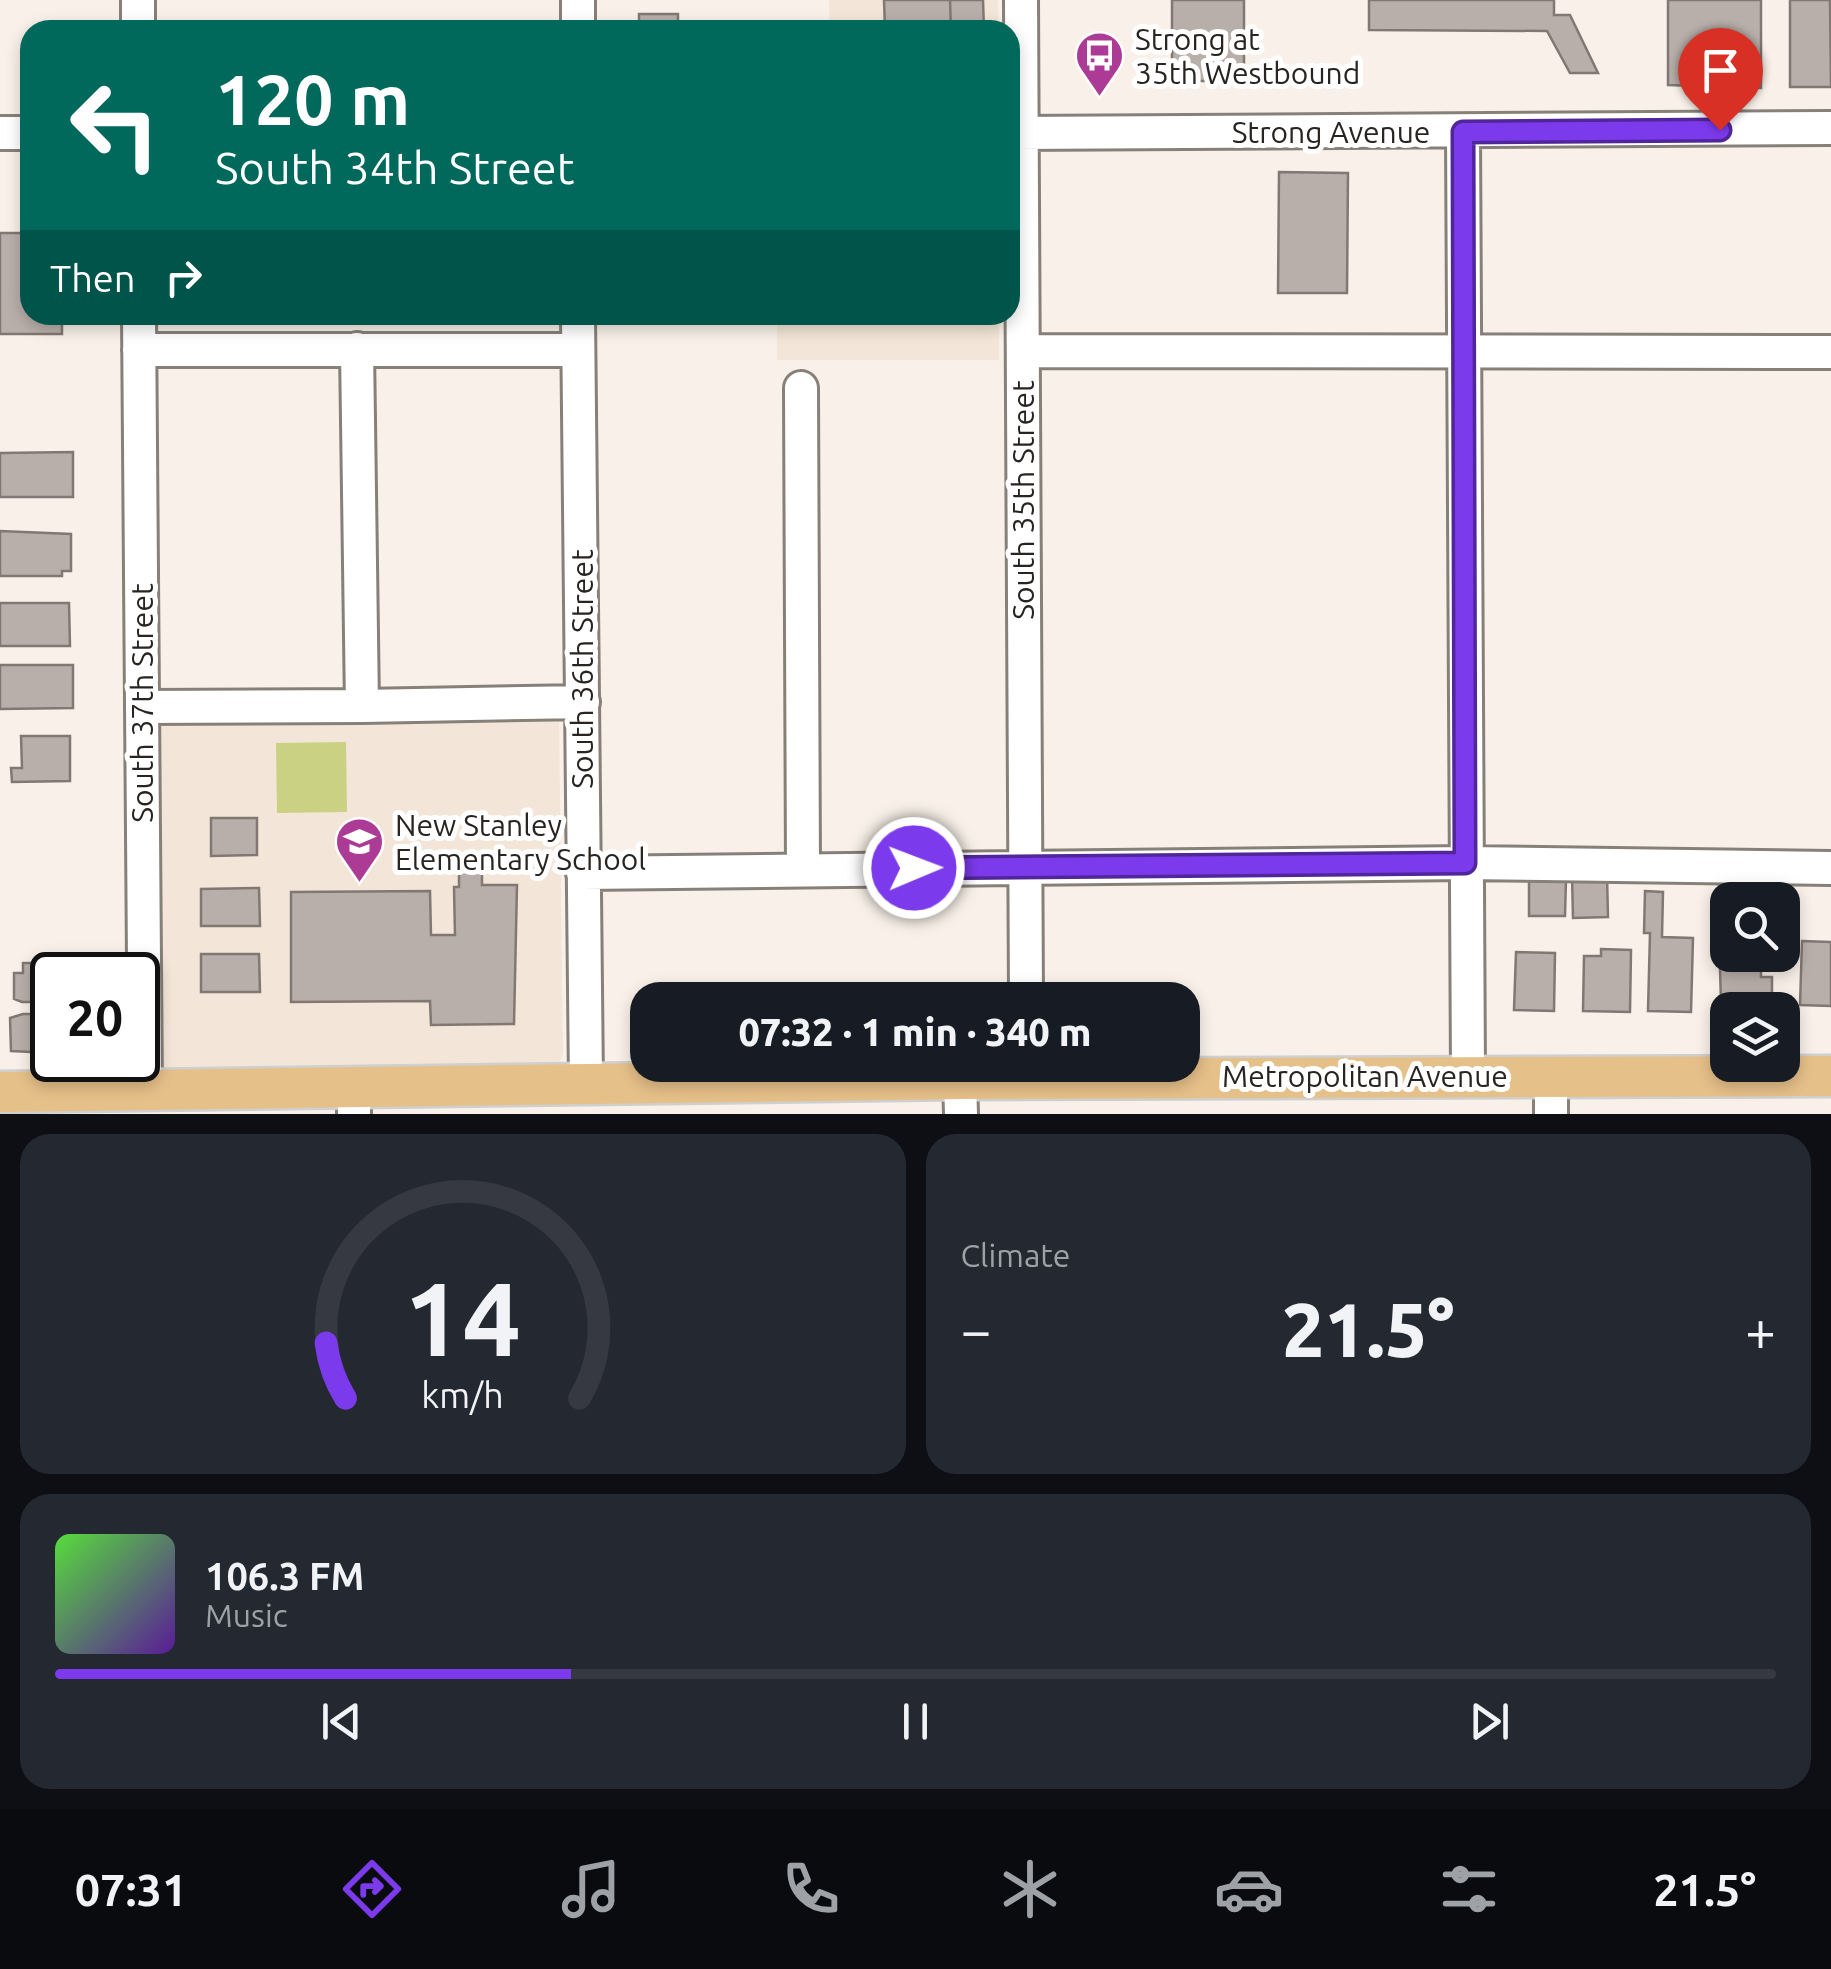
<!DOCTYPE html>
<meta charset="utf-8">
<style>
body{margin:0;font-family:Ubuntu,sans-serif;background:#242831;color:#f1f3f6;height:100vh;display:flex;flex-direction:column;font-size:38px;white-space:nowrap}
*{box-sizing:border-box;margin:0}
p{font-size:32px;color:#9ea1a6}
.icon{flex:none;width:55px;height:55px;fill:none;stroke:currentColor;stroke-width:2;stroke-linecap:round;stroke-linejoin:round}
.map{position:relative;height:1114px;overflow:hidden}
.side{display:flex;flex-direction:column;gap:20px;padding:20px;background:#0d0f14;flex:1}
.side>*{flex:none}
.hud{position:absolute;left:20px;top:20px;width:1000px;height:305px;border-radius:30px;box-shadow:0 5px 15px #0003;background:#00695c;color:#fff;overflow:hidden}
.tools{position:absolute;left:1710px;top:882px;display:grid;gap:20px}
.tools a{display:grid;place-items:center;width:90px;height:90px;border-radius:20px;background:#171b24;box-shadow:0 5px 15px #0003;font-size:50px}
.speed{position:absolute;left:30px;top:952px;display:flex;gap:20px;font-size:50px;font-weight:700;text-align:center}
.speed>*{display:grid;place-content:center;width:130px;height:130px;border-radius:50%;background:#171b24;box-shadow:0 5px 15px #0003;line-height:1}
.speed .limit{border:5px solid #111;border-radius:15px;background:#fff;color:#111}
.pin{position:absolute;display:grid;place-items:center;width:85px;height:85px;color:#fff;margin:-102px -42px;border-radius:50% 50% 50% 0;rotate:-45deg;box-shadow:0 0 10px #0007}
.pin .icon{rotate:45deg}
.me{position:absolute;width:110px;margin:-55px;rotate:89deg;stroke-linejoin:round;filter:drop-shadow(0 0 8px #0008)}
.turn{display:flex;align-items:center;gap:35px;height:210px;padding:0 30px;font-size:45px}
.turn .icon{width:130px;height:130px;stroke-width:2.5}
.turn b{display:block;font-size:70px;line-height:85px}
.then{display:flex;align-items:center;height:95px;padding:0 30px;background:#0003;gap:20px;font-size:38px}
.big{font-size:75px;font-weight:800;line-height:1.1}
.side .widget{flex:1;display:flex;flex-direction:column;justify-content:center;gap:15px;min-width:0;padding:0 35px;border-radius:30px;background:#242831}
.side .dial{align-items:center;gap:0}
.dial svg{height:260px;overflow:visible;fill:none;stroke:#363941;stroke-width:7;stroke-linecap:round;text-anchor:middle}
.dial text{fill:#f1f3f6;stroke:none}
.song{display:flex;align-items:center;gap:30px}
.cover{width:120px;height:120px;border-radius:15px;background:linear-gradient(135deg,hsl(110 70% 55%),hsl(270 70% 35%))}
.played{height:10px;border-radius:5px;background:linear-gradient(90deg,#7c3aed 30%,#363941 30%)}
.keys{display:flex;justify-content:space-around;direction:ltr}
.heat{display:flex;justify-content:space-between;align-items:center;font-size:55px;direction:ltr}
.side .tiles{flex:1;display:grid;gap:20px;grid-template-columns:1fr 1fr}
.widget:last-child{grid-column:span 2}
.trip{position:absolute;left:630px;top:982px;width:570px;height:100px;border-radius:30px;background:#171b24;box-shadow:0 5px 15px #0003;font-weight:800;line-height:100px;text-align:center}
.tabs{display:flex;height:160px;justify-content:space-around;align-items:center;background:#090b0e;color:#9ea1a6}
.tabs .icon{width:70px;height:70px}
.tabs .selected{color:#7c3aed}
.tabs b{font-size:45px;color:#f1f3f6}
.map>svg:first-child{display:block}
</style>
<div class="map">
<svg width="1831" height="1114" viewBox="0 0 1831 1114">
<rect width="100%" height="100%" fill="#f9f1e9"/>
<path fill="#f3e6d8" d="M829,0H998L999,30H830Z
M777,315H999V360H777Z
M559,710L563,1054L557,1067L165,1073L159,1057V716Z"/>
<path fill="#cbd183" d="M346,742L347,812L277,813L276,743Z"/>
<path fill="#b9afaa" stroke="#827873" stroke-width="2.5" d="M884,0H950L951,30H885Z
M950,0H983L984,30H951Z
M1172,0H1244V81H1172Z
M1369,0H1554V15H1570L1598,73H1570L1547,31L1369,30Z
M1668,0H1761V88L1668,85Z
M1790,0H1830L1831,87H1790Z
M639,14H678V30H639Z
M1279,172L1348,173L1347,293H1278Z
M0,233H30V315H62V334H0Z
M73,452V497H0V453Z
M0,531L71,534V571H62V576H0Z
M0,603H69L70,646H0Z
M0,665H73V708L0,709Z
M21,736H70V781L12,782L11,768H22Z
M211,818H257V855L211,856Z
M459,870H482V885H517L514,1024L431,1025L430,1001L291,1002V892L430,891L431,935H455L454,887H459Z
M1572,875H1607L1608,917L1573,918Z
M1529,879H1566L1565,916H1529Z
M259,888L260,926H201V889Z
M1645,891L1663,892L1662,937L1693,938L1691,1012L1648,1011L1650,933H1644Z
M1719,935H1728V955H1761V977H1772V1001L1721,1002Z
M1802,941L1831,942V1006L1800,1005Z
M1601,949L1631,950L1630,1012L1583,1011L1584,956H1601Z
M1516,952L1555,953L1554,1011L1514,1010Z
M201,954H259L260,992H201Z
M23,963H85V975H52V1002H22L14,999V973H23Z
M23,1014H52V1053L11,1051L10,1018Z"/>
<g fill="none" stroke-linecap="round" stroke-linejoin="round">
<defs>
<path id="minor" d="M138,0V30
M1021,0L1026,1000
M578,30V0
M1463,132L1468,1075
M0,133H30
M1010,133L1831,128
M139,315L145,1091
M578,315L586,1084
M139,350H578
M1023,351L1831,352
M801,388L803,869
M362,706L583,702
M142,707L362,706L357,349
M583,873L1465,863L1831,868
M1551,1075V1114
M960,1079L961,1114
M354,1089V1114"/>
<path id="major" d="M0,1092L960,1079L1831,1076"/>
</defs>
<use href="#minor" stroke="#878079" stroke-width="38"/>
<use href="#major" stroke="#cfcfce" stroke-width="45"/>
<use href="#minor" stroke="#fff" stroke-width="32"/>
<use href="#major" stroke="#e6c089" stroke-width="40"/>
</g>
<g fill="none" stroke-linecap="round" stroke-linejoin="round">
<defs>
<path id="route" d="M914,868L1465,863L1463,132L1720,130"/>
</defs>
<use href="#route" stroke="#51269a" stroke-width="25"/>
<use href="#route" stroke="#7c3aed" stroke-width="18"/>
</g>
<defs>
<symbol id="bus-pin" viewBox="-11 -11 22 30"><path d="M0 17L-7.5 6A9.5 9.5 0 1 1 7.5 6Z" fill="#ac3b96" stroke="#fff"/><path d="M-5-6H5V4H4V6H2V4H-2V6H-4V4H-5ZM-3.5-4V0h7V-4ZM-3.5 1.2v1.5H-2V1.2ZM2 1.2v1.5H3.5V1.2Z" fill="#fff"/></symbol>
<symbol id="school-pin" viewBox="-11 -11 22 30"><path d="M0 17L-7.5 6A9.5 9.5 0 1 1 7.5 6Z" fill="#ac3b96" stroke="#fff"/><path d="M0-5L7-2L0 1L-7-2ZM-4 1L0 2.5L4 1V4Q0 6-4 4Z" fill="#fff"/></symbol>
</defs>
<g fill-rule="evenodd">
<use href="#bus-pin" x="1072" y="28" width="55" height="75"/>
<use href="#school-pin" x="332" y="814" width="55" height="75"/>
</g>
<g text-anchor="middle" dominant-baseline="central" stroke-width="10" stroke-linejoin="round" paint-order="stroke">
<g font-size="30" fill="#272421" stroke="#fff" text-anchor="start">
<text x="1135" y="39">Strong at<tspan x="1135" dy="34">35th Westbound</tspan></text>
<text x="395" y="825">New Stanley<tspan x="395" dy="34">Elementary School</tspan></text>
</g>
<g font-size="30" fill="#272421" stroke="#fff">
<text x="1331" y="132">Strong Avenue</text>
<text transform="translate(1023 500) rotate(-90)">South 35th Street</text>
<text transform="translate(582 669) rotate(-90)">South 36th Street</text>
<text transform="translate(142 703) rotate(-90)">South 37th Street</text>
<text x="1365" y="1076">Metropolitan Avenue</text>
</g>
</g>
</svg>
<div class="tools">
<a><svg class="icon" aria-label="search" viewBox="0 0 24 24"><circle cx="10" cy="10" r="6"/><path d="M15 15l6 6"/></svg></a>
<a><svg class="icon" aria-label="layers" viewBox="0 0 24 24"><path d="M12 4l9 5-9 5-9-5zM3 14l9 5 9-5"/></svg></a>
</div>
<div class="speed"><div class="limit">20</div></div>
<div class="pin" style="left:1720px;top:130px;background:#d93025"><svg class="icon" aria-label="arrive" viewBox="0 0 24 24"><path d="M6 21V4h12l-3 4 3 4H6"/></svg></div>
<svg class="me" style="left:914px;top:868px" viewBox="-20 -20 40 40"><circle r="17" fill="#7c3aed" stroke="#fff" stroke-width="3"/><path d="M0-11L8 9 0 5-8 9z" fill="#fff"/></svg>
<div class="trip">07:32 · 1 min · 340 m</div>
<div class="hud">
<div class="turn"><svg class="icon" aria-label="left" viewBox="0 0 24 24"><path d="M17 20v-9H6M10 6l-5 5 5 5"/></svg><div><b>120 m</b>South 34th Street</div></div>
<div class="then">Then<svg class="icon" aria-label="right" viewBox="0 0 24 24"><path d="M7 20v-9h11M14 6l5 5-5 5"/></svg></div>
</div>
</div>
<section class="side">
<div class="tiles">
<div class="widget dial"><svg viewBox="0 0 100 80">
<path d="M14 69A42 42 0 1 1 86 69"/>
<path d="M14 69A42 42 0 0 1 8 52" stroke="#7c3aed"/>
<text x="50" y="56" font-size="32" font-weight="700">14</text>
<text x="50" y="72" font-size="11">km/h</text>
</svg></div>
<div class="widget"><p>Climate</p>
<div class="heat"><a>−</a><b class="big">21.5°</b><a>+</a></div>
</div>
<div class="widget">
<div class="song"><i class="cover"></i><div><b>106.3 FM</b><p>Music</p></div></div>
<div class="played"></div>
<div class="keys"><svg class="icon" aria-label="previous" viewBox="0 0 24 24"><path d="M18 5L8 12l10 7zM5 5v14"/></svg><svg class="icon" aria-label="pause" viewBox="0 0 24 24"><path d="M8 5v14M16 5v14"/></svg><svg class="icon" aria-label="next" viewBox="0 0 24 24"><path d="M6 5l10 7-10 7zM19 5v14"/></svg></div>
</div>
</div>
</section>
<nav class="tabs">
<b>07:31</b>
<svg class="icon selected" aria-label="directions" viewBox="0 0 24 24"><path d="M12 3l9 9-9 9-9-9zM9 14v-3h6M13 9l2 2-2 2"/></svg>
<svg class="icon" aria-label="music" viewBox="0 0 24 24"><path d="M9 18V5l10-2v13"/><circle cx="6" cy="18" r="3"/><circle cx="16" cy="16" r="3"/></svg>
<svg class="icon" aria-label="phone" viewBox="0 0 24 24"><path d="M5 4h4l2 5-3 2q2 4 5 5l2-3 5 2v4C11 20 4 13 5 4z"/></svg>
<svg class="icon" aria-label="climate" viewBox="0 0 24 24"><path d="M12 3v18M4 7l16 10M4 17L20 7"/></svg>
<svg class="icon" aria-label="car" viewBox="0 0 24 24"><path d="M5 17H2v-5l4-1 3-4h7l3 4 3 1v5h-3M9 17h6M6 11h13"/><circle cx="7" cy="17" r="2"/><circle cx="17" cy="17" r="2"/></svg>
<svg class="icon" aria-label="filters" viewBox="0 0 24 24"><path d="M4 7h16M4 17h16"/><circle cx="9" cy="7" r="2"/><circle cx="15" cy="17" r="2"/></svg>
<b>21.5°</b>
</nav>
